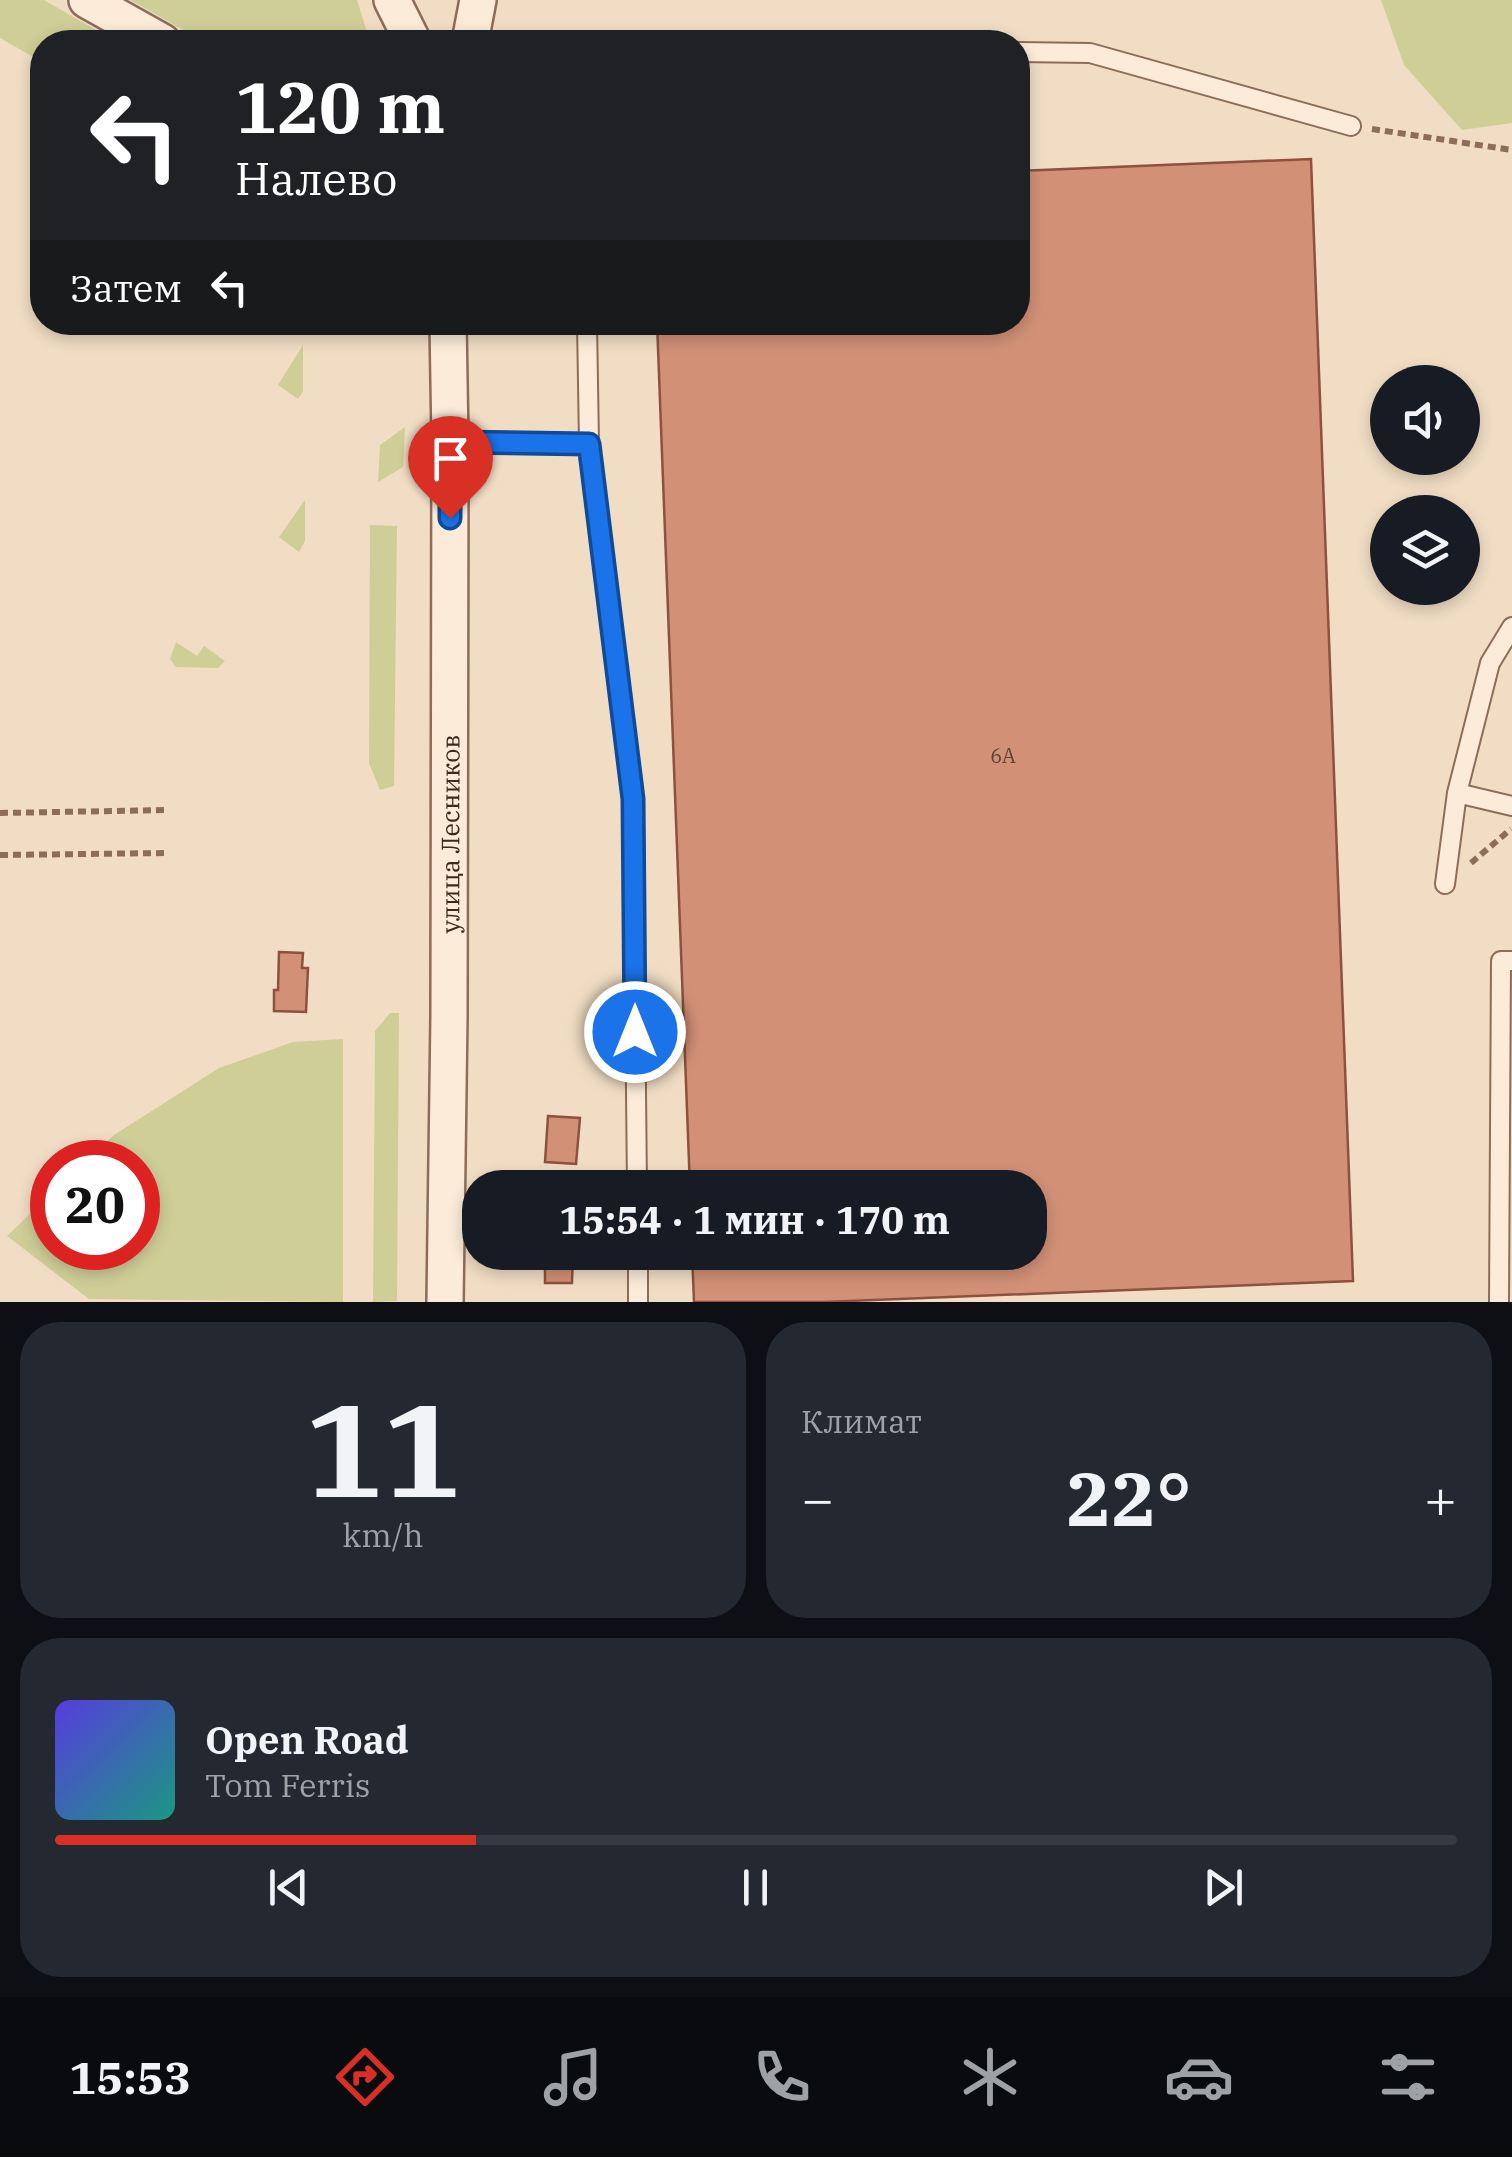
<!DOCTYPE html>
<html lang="ru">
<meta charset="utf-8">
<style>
body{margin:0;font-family:"IBM Plex Serif",serif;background:#242831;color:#f1f3f6;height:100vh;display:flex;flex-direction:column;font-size:38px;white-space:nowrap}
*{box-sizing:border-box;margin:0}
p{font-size:32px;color:#9ea1a6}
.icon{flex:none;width:55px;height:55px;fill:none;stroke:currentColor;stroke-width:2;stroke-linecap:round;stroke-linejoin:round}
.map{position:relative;height:1302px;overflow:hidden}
.drawer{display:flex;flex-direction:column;gap:20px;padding:20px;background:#0d0f14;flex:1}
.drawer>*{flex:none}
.banner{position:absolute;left:30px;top:30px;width:1000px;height:305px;border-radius:40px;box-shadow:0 5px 15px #0003;background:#202124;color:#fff;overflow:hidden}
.tools{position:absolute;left:1370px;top:365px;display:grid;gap:20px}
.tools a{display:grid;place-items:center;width:110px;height:110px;border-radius:50%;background:#171b24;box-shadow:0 5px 15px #0003;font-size:50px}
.speed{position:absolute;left:30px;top:1140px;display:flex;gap:20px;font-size:50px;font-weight:700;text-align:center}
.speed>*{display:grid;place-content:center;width:130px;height:130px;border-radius:50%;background:#171b24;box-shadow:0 5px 15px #0003;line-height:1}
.speed .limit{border:15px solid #d22;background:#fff;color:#111}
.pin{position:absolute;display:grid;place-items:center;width:85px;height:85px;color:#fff;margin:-102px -42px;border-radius:50% 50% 50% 0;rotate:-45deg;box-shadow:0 0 10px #0007}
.pin .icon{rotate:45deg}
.me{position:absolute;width:110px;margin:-55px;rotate:0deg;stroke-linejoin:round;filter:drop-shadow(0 0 8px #0008)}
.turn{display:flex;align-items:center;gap:35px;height:210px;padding:0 40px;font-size:45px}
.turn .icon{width:130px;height:130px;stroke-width:2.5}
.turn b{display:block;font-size:70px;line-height:85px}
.then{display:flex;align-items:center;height:95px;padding:0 40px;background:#0003;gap:20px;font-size:38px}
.big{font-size:75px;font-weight:700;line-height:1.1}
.drawer .tile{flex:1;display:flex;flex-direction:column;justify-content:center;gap:15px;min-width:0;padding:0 35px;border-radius:40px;background:#242831}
.drawer .dial{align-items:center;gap:0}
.dial b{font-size:130px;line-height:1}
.song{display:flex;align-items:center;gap:30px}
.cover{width:120px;height:120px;border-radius:15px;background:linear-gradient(135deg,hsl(250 70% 55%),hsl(170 70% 35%))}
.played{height:10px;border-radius:5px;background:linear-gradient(90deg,#d93025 30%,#363941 30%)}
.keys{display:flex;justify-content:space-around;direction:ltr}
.heat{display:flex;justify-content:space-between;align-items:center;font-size:55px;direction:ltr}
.drawer .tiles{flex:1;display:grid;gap:20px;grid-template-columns:1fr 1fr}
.tile:last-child{grid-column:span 2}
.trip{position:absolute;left:462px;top:1170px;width:585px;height:100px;border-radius:40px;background:#171b24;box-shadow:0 5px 15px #0003;font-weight:700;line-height:100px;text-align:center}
.menu{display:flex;height:160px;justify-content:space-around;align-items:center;background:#090b0e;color:#9ea1a6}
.menu .icon{width:70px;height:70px}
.menu .current{color:#d93025}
.menu b{font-size:45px;color:#f1f3f6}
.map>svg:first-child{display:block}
</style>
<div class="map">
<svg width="1512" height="1302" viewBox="0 0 1512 1302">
<rect width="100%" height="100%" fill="#f1ddc4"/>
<path fill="#d0ce97" d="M0,0H44L117,42H42V62L0,38Z
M130,0H357L370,42H205Z
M1381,0H1512V123L1462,130L1404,65Z
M303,345V392L298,399L278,385Z
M405,427L403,467L378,482L380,445Z
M305,500V541L299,552L279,537Z
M370,525L397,526L394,786L380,790L369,763Z
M176,642L197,656L204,646L225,661L218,668L176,667L170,659Z
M390,1013H399L397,1301L373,1302L375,1031Z
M343,1039V1302L89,1299L7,1236L52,1193V1248H138V1162H85L114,1135L219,1068L293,1042Z"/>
<path fill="#d29077" stroke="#8e513d" stroke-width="2.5" d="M1311,159L1353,1281L824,1302H694L692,1252H1030V1188H690L657,322H1018V171Z
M279,952L303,953L302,968H308L306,1012L274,1011V990H278Z
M548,1116L580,1118L576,1164L545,1162Z
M545,1252H573L572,1283H545Z"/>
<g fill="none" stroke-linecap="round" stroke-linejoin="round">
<defs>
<path id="lane" d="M1018,52L1090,53L1351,126
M587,322L589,444
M450,441L589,444L633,799L637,1188
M1512,627L1490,663L1457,793L1512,806
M1445,884L1457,793
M638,1252V1302
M1499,1302L1501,961H1512"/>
<g id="street">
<path d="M87,0L162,42"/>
<path d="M392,0L413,42"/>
<path d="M470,42L478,0"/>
<path id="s1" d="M445,1302L449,1016L450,441L448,322"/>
</g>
</defs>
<use href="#lane" stroke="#8d6d59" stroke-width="22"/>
<use href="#street" stroke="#8d6d59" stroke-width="40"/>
<path stroke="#8d6d59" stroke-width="6" stroke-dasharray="8 5" stroke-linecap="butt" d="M1372,129L1512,150
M0,813L169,810
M0,855L169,853
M1471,863L1511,829"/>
<use href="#lane" stroke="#fbebd8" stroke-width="18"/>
<use href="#street" stroke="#fbebd8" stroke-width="35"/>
</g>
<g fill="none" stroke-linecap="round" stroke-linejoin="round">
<defs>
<path id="route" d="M450,518V442L589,444L633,799L635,1032"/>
</defs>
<use href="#route" stroke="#114b97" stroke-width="25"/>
<use href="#route" stroke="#1a73e8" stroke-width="18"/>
</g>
<g text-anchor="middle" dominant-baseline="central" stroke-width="10" stroke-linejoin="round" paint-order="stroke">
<g font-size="20" fill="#624234">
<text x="1003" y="755">6А</text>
</g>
<g font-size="25" fill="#3c281e" stroke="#f8e8d4">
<text stroke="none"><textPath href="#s1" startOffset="468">улица Лесников</textPath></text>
</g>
</g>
</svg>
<div class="tools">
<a><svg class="icon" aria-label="sound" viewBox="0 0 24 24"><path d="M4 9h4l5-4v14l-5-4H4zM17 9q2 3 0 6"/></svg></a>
<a><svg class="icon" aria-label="layers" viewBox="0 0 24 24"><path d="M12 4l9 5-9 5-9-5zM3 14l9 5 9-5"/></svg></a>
</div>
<div class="speed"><div class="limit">20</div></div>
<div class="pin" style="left:450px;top:518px;background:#d93025"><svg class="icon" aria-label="arrive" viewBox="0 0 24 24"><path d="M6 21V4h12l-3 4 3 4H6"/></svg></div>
<svg class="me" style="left:635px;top:1032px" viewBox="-20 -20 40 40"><circle r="17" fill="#1a73e8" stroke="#fff" stroke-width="3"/><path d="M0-11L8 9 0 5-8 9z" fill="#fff"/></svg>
<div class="trip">15:54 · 1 мин · 170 m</div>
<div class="banner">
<div class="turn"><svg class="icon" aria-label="left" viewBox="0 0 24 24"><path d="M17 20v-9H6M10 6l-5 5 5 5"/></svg><div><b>120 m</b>Налево</div></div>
<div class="then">Затем<svg class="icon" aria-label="left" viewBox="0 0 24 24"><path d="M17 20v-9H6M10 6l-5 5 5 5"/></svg></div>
</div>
</div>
<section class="drawer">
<div class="tiles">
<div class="tile dial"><b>11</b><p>km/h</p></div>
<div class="tile"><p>Климат</p>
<div class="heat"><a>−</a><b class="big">22°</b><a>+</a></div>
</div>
<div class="tile">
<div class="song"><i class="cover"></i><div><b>Open Road</b><p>Tom Ferris</p></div></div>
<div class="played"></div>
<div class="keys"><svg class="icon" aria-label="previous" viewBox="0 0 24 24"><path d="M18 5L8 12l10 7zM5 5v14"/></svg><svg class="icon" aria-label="pause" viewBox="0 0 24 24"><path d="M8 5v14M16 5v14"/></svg><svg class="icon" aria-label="next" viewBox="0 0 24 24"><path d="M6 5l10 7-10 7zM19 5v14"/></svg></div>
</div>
</div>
</section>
<nav class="menu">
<b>15:53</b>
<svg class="icon current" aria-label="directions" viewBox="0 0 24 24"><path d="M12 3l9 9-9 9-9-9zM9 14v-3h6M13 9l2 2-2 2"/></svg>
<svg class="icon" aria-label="music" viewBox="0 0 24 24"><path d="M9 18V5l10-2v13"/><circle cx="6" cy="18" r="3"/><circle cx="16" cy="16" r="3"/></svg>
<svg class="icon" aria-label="phone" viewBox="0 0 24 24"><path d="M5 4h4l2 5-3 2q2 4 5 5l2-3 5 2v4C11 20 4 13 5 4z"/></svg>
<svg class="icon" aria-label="climate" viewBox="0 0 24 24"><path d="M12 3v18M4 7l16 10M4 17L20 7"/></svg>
<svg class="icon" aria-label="car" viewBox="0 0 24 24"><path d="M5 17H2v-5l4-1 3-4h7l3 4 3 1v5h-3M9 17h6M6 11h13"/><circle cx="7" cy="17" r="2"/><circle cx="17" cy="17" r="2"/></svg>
<svg class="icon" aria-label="filters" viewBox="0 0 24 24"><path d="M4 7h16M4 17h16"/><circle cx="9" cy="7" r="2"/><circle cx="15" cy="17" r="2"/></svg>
</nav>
